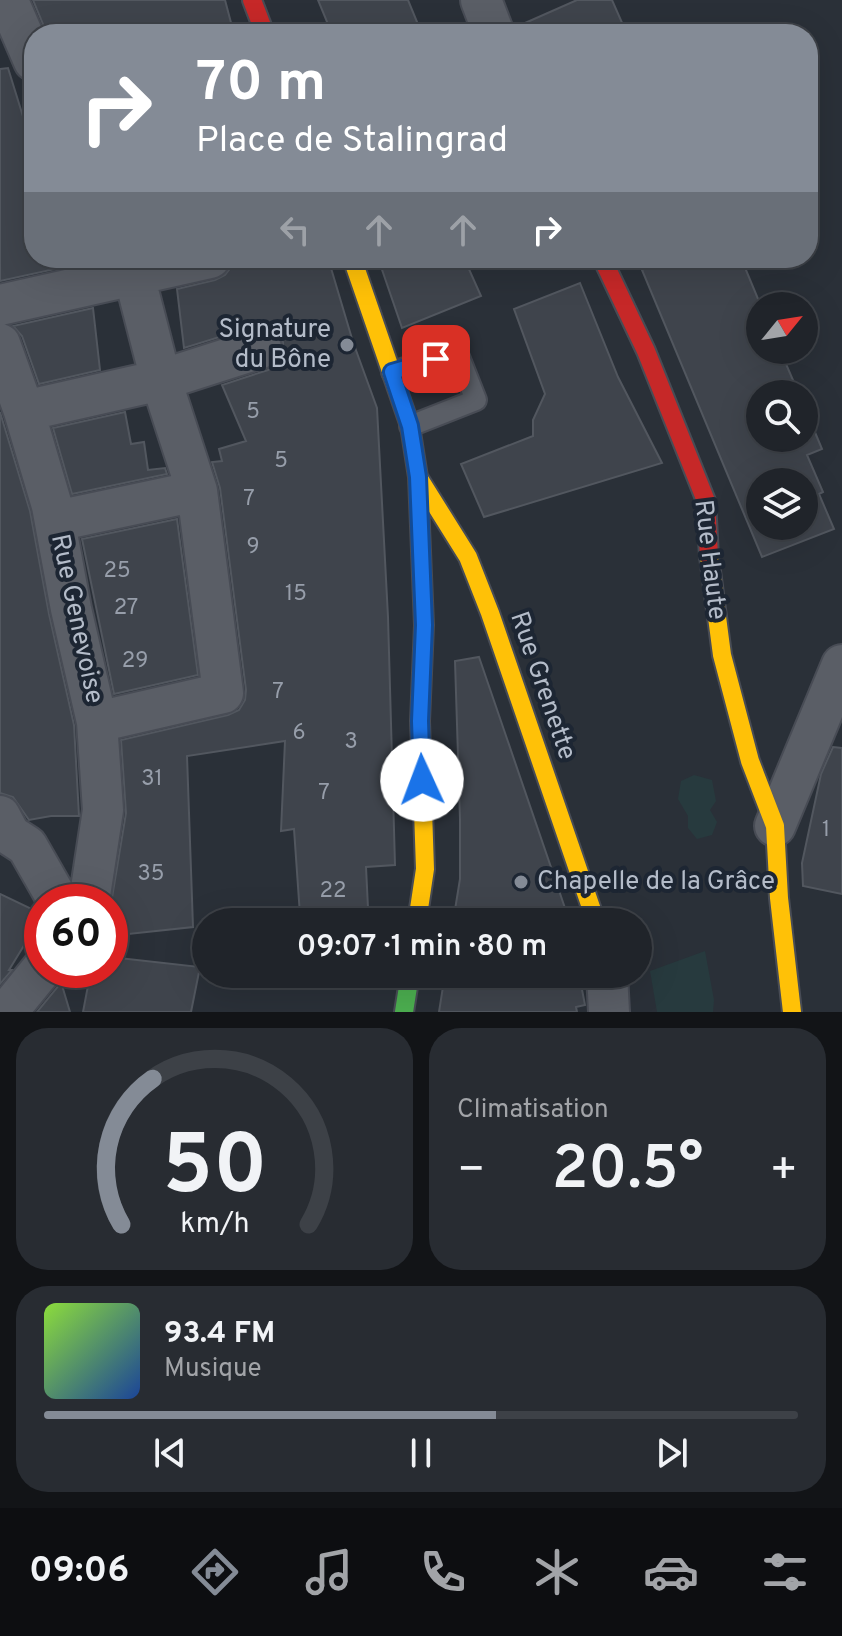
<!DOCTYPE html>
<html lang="fr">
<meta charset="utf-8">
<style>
body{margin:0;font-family:Overpass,sans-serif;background:#282c32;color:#f1f3f6;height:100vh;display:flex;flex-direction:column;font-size:30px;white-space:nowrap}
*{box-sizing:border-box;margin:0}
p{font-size:26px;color:#a2a4a8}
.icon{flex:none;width:44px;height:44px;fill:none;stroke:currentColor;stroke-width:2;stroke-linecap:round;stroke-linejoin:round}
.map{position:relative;height:1012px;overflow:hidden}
.details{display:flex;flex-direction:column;gap:16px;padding:16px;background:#121417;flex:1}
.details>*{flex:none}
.hud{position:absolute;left:24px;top:24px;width:794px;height:244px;border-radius:32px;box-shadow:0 8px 32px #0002,0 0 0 2px #3d4147;background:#848b96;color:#fff;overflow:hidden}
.needle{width:52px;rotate:60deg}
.tools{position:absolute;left:746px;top:292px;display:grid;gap:16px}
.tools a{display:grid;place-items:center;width:72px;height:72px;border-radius:50%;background:#20242a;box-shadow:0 8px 32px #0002,0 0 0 2px #3d4147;font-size:40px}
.speed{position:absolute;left:24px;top:884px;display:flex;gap:16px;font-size:40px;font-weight:700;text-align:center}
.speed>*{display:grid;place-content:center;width:104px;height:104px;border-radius:50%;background:#20242a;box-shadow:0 8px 32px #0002,0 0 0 2px #3d4147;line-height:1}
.speed .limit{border:12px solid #d22;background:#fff;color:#111}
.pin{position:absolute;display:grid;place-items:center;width:68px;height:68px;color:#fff;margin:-34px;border-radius:16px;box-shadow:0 4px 12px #0006}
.me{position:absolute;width:88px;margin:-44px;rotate:358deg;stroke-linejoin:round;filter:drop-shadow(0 0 6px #0008)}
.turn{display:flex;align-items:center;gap:28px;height:168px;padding:0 40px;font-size:36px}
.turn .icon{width:104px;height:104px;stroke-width:2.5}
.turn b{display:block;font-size:56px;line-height:68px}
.lanes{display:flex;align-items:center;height:76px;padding:0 40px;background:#0003;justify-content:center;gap:40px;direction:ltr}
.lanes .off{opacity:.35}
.big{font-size:60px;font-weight:600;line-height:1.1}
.details .widget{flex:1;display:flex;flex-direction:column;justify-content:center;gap:12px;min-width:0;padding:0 28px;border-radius:32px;background:#282c32}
.details .dial{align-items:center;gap:0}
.dial svg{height:208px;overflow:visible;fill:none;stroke:#3d4147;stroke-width:7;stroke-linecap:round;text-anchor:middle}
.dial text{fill:#f1f3f6;stroke:none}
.song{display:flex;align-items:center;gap:24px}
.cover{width:96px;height:96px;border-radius:12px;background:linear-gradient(135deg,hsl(90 70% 55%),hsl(220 70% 35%))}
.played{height:8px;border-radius:4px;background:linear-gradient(90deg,#848b96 60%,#3d4147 60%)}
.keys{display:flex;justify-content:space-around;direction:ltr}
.heat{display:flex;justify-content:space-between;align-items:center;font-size:44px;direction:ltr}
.details .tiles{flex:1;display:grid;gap:16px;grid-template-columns:1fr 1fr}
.widget:last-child{grid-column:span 2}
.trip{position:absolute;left:192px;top:908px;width:460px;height:80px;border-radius:40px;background:#20242a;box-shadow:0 8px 32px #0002,0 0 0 2px #3d4147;font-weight:600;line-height:80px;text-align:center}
.menu{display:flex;height:128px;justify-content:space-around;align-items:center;background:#0d0e11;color:#a2a4a8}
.menu .icon{width:56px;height:56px}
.menu .selected{color:#848b96}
.menu b{font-size:36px;color:#f1f3f6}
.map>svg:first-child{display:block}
</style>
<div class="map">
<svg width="842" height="1012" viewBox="0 0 842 1012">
<rect width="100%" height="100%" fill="#2a3038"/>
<path fill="#273a3e" d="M694,775L712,780L716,801L710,810L717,822L712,835L697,839L688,828V816L678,799L681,781Z
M705,951L714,1000L713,1012H657L650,971Z"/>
<path fill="#3f444c" stroke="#52575f" stroke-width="2" fill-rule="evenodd" d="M33,0H225L234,34H47Z
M318,0H408L422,34H332Z
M577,0H612L627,34H516V27Z
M8,68L34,152V258H86L87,262L0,281V69Z
M232,258H328L353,342L377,408L388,617L395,865L366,867L368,908L300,915L294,829L281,831L285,741L187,756L193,927L110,936V910L126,813L121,740L228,715L239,710L245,700L246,690L220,488L212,462L222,461L219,449L246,441L222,385L268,370L277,364L283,354V342L276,331L267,326H255L184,348L177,289L215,280L225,275L232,266Z
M378,258H464L481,296L402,328Z
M668,258H741L761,306L760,350H780L799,394H760V438H804V406L822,449L807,455L823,492L819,494L834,529L762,557L642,270ZM760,482H804V526H760Z
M580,283L618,377L662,463L484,517L461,464L533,436V420L545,394L514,309Z
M93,308L100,370L39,384L22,336L13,326Z
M0,412L30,511L49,614L74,725L79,816H51L29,820L13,797L0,793Z
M125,412L131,444L144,442L148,470L165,468L167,474L72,494L53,428Z
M177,519L198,675L114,694L82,539Z
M479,657L567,914L568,922H453L460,879V819L455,661Z
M833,747L842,748V894L803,886L802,863L821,774Z
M0,894L38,912L42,916L9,970H12L0,984Z
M110,957L200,967L191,1012H83L91,970H110Z
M445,974H579L585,1005L576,1007L577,1012H439Z
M61,982L70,1012H37L60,984Z"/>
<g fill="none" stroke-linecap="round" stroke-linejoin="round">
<defs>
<path id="lane" d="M392,372L457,352L476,400L410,426"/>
<path id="street" d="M481,0L494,34
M8,1L34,61
M134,275L161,380L197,491
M0,305L210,258
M0,344L24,411L52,506L71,609L97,722L103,810L89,902
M24,411L161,380L261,348
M56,521L197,491L223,693L97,722
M0,816L10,835L27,846L59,902
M775,826L842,665
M607,974L609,1012
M7,1012L42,969"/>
<path id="fast" d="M404,1012L410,974"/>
<path id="slow" d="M352,258L410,426L418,477L424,625L420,721L425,869L417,922
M418,477L468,557L490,613L596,922
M709,556L722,655L750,761L775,826L779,898L792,1012"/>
<path id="jam" d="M252,0L265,34
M602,258L646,351L706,501L709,556"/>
</defs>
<use href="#lane" stroke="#484c55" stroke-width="24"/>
<use href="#street" stroke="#484c55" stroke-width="44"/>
<use href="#fast" stroke="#484c55" stroke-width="22"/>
<use href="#slow" stroke="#484c55" stroke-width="22"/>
<use href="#jam" stroke="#484c55" stroke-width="22"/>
<use href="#lane" stroke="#5a5e66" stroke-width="20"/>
<use href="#street" stroke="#5a5e66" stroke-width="40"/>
<use href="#fast" stroke="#4caf50" stroke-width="18"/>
<use href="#slow" stroke="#ffc107" stroke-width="18"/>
<use href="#jam" stroke="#c62828" stroke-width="18"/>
</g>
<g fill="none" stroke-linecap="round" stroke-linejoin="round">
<defs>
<path id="route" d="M422,780L420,721L424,625L418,477L410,426L392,372L436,359"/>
</defs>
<use href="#route" stroke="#114b97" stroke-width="20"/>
<use href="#route" stroke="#1a73e8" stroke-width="14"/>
</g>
<g fill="#848b96" stroke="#1d2633" stroke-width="3">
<circle cx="347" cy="345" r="8"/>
<circle cx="521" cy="882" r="8"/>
</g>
<g text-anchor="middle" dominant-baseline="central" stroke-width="8" stroke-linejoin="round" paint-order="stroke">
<g font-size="22" fill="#979eaa">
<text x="253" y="412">5</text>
<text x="281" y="461">5</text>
<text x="249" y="499">7</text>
<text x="253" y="547">9</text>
<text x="117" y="571">25</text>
<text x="296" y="594">15</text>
<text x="126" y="608">27</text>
<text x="135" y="661">29</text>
<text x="278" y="692">7</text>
<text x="299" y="733">6</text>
<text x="351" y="742">3</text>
<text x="152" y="779">31</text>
<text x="324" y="793">7</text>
<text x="826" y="830">1</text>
<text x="151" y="874">35</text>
<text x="333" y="891">22</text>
</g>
<g font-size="26" fill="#b4bcc9" stroke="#1d2633" text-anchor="end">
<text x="331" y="330">Signature<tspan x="331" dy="30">du Bône</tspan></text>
<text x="537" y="882" text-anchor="start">Chapelle de la Grâce</text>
</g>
<g font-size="26" fill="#b4bcc9" stroke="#1d2633">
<text transform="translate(709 560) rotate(83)">Rue Haute</text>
<text transform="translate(76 619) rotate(78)">Rue Genevoise</text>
<text transform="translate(542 686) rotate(71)">Rue Grenette</text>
</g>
</g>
</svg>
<div class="tools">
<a><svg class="needle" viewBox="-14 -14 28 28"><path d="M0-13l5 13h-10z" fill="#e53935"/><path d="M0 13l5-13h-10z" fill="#a2a4a8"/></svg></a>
<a><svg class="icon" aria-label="search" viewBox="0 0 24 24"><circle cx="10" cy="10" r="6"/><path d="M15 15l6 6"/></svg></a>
<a><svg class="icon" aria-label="layers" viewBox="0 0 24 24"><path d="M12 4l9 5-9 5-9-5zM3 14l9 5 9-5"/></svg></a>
</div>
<div class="speed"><div class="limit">60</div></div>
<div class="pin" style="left:436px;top:359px;background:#d93025"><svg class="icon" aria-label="arrive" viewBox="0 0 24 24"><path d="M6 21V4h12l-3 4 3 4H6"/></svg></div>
<svg class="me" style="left:422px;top:780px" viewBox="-20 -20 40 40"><circle r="19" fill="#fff"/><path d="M0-13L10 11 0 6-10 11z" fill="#1a73e8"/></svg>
<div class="trip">09:07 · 1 min · 80 m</div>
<div class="hud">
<div class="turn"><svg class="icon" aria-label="right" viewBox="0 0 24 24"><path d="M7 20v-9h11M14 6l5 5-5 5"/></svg><div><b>70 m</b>Place de Stalingrad</div></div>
<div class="lanes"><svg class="icon off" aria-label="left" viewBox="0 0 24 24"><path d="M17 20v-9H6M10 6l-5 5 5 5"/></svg><svg class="icon off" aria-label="ahead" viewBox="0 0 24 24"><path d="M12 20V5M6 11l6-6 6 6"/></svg><svg class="icon off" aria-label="ahead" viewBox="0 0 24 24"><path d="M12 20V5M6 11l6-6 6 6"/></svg><svg class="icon" aria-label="right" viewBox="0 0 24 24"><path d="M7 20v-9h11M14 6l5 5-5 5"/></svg></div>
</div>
</div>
<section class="details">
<div class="tiles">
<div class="widget dial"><svg viewBox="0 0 100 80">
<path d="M14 69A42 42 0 1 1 86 69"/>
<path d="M14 69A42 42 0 0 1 26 13" stroke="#848b96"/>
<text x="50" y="56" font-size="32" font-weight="700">50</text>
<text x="50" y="72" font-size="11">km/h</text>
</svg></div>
<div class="widget"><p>Climatisation</p>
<div class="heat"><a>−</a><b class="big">20.5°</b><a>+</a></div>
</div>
<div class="widget">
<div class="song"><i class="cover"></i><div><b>93.4 FM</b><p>Musique</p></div></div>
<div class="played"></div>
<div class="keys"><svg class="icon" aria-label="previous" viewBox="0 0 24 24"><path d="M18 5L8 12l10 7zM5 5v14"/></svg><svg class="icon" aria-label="pause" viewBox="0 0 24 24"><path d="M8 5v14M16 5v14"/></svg><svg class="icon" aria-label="next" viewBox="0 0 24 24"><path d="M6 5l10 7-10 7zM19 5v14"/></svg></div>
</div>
</div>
</section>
<nav class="menu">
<b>09:06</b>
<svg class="icon selected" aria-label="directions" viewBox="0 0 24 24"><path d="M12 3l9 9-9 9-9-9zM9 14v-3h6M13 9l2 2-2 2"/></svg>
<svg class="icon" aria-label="music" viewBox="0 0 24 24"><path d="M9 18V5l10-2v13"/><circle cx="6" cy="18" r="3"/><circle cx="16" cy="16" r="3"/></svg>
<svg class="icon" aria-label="phone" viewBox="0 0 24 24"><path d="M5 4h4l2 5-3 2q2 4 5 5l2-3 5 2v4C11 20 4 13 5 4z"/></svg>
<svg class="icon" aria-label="climate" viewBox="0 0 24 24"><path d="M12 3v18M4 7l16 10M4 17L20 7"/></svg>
<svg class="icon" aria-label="car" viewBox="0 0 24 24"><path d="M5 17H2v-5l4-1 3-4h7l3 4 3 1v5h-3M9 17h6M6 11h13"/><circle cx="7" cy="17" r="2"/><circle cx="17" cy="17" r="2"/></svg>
<svg class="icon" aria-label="filters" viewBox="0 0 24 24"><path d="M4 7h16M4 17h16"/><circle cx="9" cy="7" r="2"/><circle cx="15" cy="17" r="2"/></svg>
</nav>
